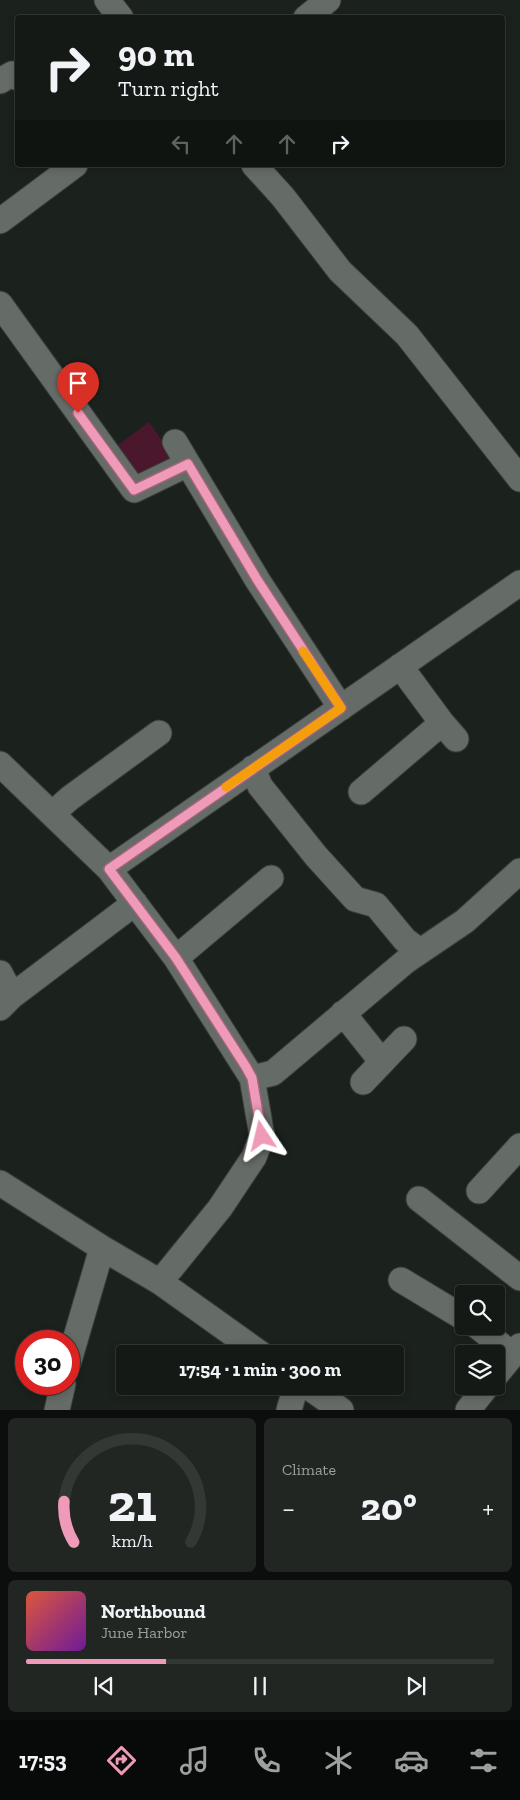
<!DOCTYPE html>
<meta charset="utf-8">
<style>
body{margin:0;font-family:"Zilla Slab",serif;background:#212623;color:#f1f3f6;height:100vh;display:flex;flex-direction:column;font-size:19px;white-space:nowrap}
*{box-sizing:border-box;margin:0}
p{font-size:16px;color:#9da0a1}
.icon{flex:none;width:28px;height:28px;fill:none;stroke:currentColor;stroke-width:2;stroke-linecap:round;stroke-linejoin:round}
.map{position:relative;height:1410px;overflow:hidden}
.sheet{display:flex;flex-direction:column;gap:8px;padding:8px;background:#0b0e0c;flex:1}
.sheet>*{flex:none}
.hud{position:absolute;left:15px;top:15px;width:490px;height:152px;border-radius:5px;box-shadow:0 2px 8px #0003,0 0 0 1px #333835;background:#141916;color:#f1f3f6;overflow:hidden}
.controls{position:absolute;left:455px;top:1285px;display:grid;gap:10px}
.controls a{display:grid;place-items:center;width:50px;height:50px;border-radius:5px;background:#141916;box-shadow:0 2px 8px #0003,0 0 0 1px #333835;font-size:25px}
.speed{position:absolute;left:15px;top:1330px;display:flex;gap:10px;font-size:25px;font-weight:700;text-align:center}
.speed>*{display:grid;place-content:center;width:65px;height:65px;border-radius:50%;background:#141916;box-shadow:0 2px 8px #0003,0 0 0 1px #333835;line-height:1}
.speed .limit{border:8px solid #d22;background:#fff;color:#111}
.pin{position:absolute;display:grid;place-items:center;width:42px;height:42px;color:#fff;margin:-51px -21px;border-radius:50% 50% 50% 0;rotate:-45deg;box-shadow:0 0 5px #0007}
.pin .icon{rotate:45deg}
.me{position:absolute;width:55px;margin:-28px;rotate:350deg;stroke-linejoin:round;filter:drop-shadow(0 0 4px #0008)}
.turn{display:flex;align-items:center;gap:18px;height:105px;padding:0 20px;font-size:22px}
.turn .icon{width:65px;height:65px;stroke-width:2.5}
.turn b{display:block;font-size:35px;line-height:42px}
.lanes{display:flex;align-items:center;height:48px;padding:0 20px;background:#0003;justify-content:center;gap:25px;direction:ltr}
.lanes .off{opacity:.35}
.big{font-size:38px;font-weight:700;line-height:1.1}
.sheet .tile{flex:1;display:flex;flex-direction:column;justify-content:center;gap:8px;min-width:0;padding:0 18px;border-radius:8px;background:#212623}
.sheet .dial{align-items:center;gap:0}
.dial svg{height:130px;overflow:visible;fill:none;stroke:#333835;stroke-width:7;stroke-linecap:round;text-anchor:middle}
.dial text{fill:#f1f3f6;stroke:none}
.song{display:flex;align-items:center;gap:15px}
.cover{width:60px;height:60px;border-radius:8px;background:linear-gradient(135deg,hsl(10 70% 55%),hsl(280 70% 35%))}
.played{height:5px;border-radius:2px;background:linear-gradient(90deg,#ef9ab8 30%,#333835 30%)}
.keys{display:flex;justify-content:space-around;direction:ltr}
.heat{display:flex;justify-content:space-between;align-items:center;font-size:28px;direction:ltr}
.sheet .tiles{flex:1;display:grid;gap:8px;grid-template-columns:1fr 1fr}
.tile:last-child{grid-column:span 2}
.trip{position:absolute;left:116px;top:1345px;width:288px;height:50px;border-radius:5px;background:#141916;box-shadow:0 2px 8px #0003,0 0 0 1px #333835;font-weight:700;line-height:50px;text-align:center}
.tab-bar{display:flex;height:80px;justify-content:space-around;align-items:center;background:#080a09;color:#9da0a1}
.tab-bar .icon{width:35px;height:35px}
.tab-bar .active{color:#ef9ab8}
.tab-bar b{font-size:22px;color:#f1f3f6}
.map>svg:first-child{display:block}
</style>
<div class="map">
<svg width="520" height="1410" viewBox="0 0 520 1410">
<rect width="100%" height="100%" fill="#1b211d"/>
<path fill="#4b172d" d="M149,422L173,456L170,466L141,479L113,449Z"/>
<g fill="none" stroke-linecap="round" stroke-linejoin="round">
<defs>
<path id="minor" d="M107,0L121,18
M306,18L328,0
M0,81L12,74L18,78
M254,165L283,197L340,271L407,335L520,479
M0,221L75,165
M0,304L134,490L188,464L258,581L341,708
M175,442L188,464
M400,666L442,723L456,739
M0,764L109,869L176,958L252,1078L262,1136L254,1157L220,1208L160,1282
M253,768L260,786L316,856L355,899L376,905L405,940L420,951
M361,792L442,723
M53,813L70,798L159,733
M109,869L520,583
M176,958L271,878
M0,973L12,996
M0,1008L12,996L135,903
M343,1013L382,1062
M252,1078L273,1073L406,961L465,921L520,871
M363,1082L404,1039
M0,1183L102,1248L160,1282L261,1354
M479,1191L520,1146
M419,1199L520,1278
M401,1280L464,1318
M477,1326L513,1355
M69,1361L102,1248
M496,1375L520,1346
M307,1386L341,1410
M57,1410L63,1384
M289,1410L296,1386
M468,1410L487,1386"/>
</defs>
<use href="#minor" stroke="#393d3a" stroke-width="27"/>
<use href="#minor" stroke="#656b67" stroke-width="25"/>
</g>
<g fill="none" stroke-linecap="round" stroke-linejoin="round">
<defs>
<path id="route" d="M78,413L134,490L188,464L258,581L341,708L109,869L176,958L246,1067L252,1078L262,1136"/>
</defs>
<use href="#route" stroke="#9b6478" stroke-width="12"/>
<use href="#route" stroke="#ef9ab8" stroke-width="9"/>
<path stroke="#f59e0b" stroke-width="9" d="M226,787L341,708L303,651"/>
</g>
</svg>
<div class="controls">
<a><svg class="icon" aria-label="search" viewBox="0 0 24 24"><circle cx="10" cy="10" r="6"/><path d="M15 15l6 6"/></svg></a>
<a><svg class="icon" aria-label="layers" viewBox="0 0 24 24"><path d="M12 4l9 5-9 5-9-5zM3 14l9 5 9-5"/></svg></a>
</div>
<div class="speed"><div class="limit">30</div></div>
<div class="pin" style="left:78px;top:413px;background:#d93025"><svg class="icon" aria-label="arrive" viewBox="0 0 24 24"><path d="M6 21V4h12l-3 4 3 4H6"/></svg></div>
<svg class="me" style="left:262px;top:1136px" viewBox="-20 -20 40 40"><path d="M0-17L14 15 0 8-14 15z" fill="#ef9ab8" stroke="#fff" stroke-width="4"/></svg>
<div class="trip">17:54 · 1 min · 300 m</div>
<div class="hud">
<div class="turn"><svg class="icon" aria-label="right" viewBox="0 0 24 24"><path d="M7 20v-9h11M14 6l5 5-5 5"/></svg><div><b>90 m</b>Turn right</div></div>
<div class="lanes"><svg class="icon off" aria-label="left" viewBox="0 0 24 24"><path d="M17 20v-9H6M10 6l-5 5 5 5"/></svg><svg class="icon off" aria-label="ahead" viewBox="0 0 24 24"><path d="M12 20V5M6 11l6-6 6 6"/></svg><svg class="icon off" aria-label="ahead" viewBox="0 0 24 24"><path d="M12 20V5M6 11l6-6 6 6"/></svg><svg class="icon" aria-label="right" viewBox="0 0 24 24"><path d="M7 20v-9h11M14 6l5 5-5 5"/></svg></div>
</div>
</div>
<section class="sheet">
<div class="tiles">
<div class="tile dial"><svg viewBox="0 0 100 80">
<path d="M14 69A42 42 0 1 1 86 69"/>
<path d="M14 69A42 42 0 0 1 8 44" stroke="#ef9ab8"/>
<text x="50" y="56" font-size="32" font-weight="700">21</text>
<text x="50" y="72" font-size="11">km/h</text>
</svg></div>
<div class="tile"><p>Climate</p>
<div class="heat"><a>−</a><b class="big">20°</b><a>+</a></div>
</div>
<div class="tile">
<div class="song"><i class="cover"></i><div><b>Northbound</b><p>June Harbor</p></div></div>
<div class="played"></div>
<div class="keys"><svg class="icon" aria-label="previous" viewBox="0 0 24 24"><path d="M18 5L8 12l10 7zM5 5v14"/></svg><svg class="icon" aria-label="pause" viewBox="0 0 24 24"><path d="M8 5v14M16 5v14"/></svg><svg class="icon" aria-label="next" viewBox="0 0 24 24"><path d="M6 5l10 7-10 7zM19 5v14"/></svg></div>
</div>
</div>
</section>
<nav class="tab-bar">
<b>17:53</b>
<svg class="icon active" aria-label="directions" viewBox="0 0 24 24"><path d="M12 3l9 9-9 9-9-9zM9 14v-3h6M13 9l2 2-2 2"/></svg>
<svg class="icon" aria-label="music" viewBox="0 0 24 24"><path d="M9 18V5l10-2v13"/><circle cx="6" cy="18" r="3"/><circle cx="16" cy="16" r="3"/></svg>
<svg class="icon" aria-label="phone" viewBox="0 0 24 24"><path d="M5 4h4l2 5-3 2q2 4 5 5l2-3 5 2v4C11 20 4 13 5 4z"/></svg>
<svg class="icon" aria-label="climate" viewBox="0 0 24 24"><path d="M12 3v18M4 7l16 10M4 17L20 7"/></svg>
<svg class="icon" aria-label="car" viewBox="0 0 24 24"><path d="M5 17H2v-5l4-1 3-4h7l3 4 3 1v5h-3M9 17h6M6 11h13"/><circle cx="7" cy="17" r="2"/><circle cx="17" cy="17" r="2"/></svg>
<svg class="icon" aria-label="filters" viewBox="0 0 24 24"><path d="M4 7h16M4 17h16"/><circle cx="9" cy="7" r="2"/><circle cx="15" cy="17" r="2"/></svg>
</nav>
